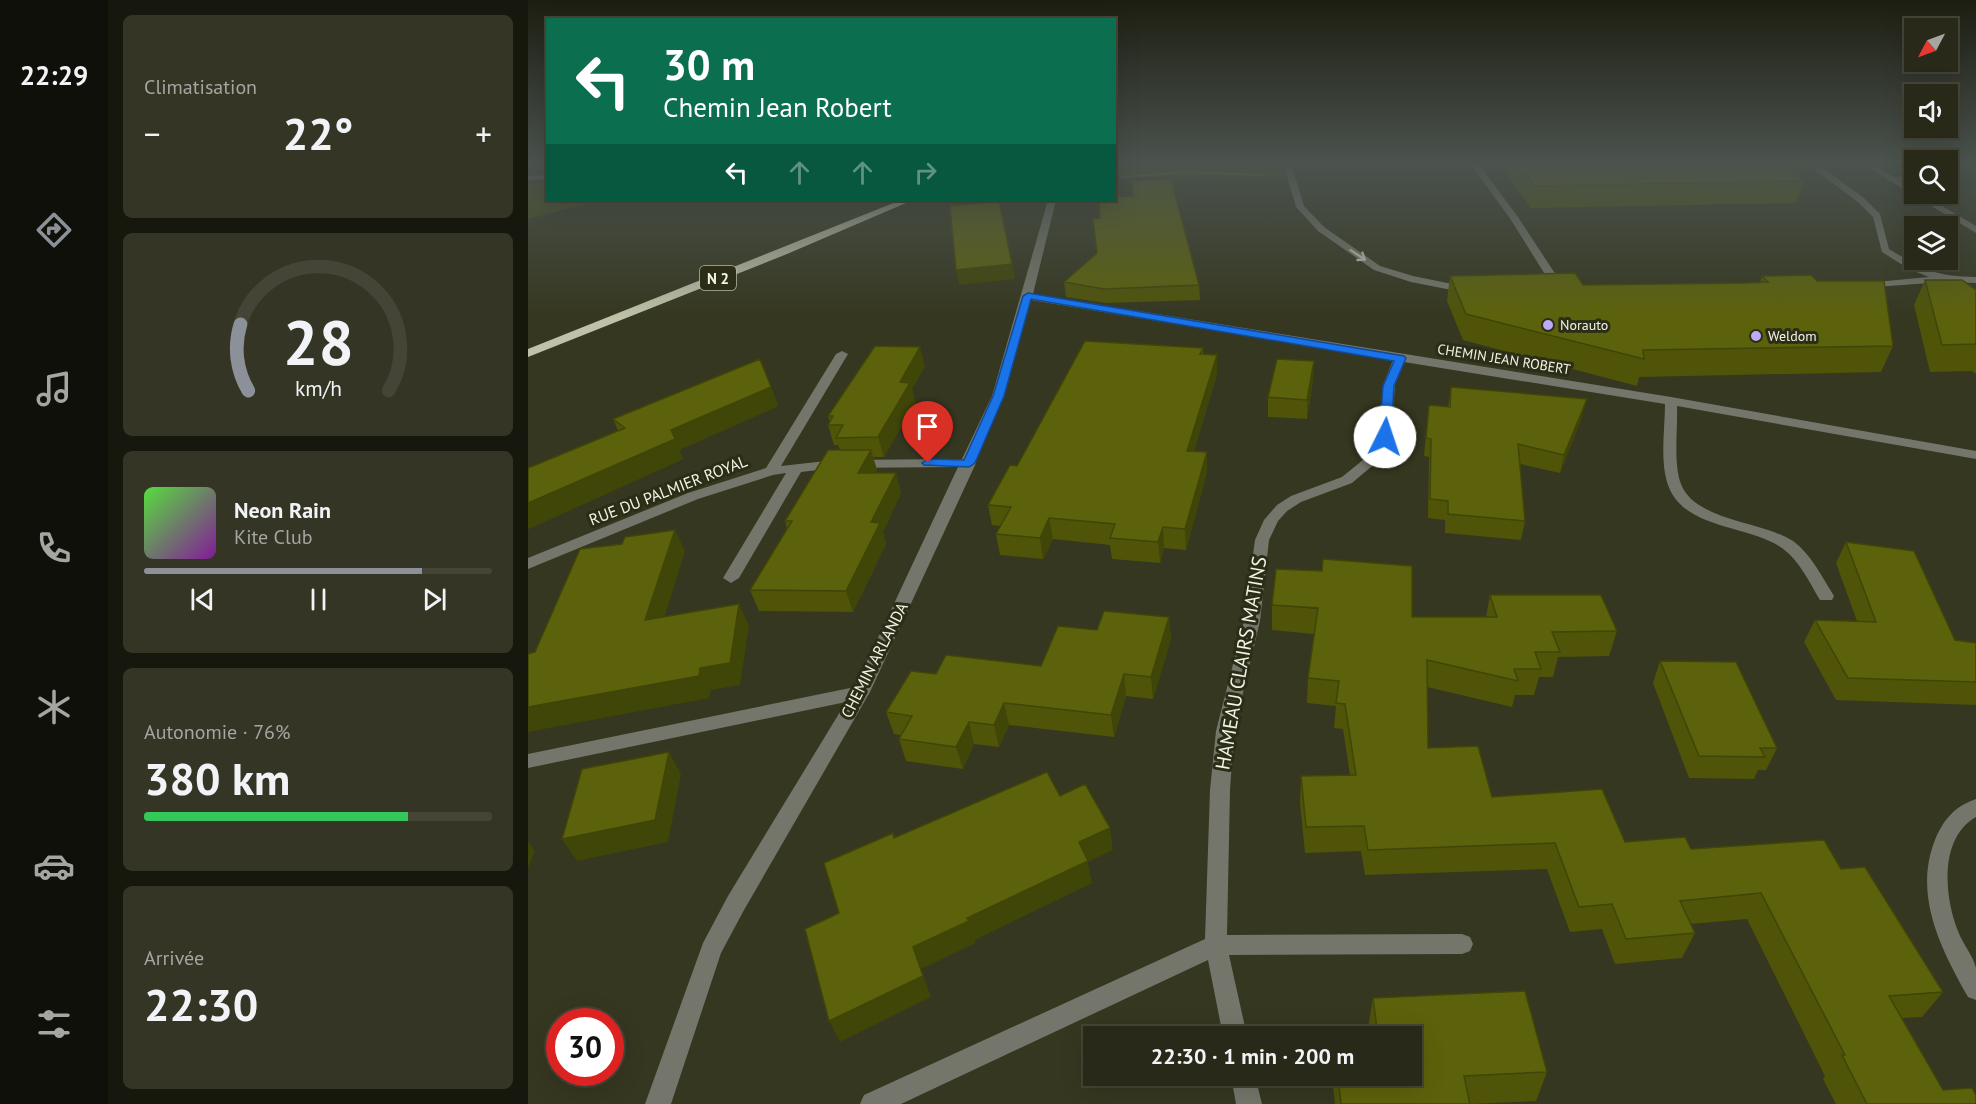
<!DOCTYPE html>
<html lang="fr">
<meta charset="utf-8">
<style>
body{margin:0;font-family:"PT Sans",sans-serif;background:#343525;color:#f1f3f6;height:100vh;display:flex;flex-direction:column;font-size:22px;white-space:nowrap}
*{box-sizing:border-box;margin:0}
p{font-size:20px;color:#a5a6a2}
.icon{flex:none;width:33px;height:33px;fill:none;stroke:currentColor;stroke-width:2;stroke-linecap:round;stroke-linejoin:round}
.map{position:relative;flex:1;overflow:hidden}
.panel{display:flex;flex-direction:column;gap:15px;padding:15px;background:#16170d;width:420px}
.panel>*{flex:none}
.guide{position:absolute;left:18px;top:18px;width:570px;height:183px;border-radius:0px;box-shadow:0 6px 24px #0002,0 0 0 2px #444537;background:#0b6e4f;color:#fff;overflow:hidden}
.needle{width:39px;rotate:229deg}
.tools{position:absolute;left:1376px;top:18px;display:grid;gap:12px}
.tools a{display:grid;place-items:center;width:54px;height:54px;border-radius:0px;background:#282918;box-shadow:0 6px 24px #0002,0 0 0 2px #444537;font-size:30px}
.speed{position:absolute;left:18px;top:1008px;display:flex;gap:12px;font-size:30px;font-weight:700;text-align:center}
.speed>*{display:grid;place-content:center;width:78px;height:78px;border-radius:50%;background:#282918;box-shadow:0 6px 24px #0002,0 0 0 2px #444537;line-height:1}
.speed .limit{border:9px solid #d22;background:#fff;color:#111}
.pin{position:absolute;display:grid;place-items:center;width:51px;height:51px;color:#fff;margin:-62px -26px;border-radius:50% 50% 50% 0;rotate:-45deg;box-shadow:0 0 6px #0007}
.pin .icon{rotate:45deg}
.me{position:absolute;width:66px;margin:-33px;rotate:4deg;stroke-linejoin:round;filter:drop-shadow(0 0 4px #0008)}
.turn{display:flex;align-items:center;gap:21px;height:126px;padding:0 18px;font-size:27px}
.turn .icon{width:78px;height:78px;stroke-width:2.5}
.turn b{display:block;font-size:42px;line-height:51px}
.lanes{display:flex;align-items:center;height:57px;padding:0 18px;background:#0003;justify-content:center;gap:30px;direction:ltr}
.lanes .off{opacity:.35}
.big{font-size:45px;font-weight:700;line-height:1.1}
.panel .card{flex:1;display:flex;flex-direction:column;justify-content:center;gap:9px;min-width:0;padding:0 21px;border-radius:9px;background:#343525}
.panel .dial{align-items:center;gap:0}
.dial svg{height:156px;overflow:visible;fill:none;stroke:#444537;stroke-width:7;stroke-linecap:round;text-anchor:middle}
.dial text{fill:#f1f3f6;stroke:none}
.song{display:flex;align-items:center;gap:18px}
.cover{width:72px;height:72px;border-radius:9px;background:linear-gradient(135deg,hsl(110 70% 55%),hsl(290 70% 35%))}
.played{height:6px;border-radius:3px;background:linear-gradient(90deg,#8c9099 80%,#444537 80%)}
.keys{display:flex;justify-content:space-around;direction:ltr}
.heat{display:flex;justify-content:space-between;align-items:center;font-size:33px;direction:ltr}
.charge{height:9px;border-radius:4px;background:linear-gradient(90deg,#34c759 76%,#444537 0)}
.trip{position:absolute;left:555px;top:1026px;width:339px;height:60px;border-radius:0px;background:#282918;box-shadow:0 6px 24px #0002,0 0 0 2px #444537;font-weight:700;line-height:60px;text-align:center}
main{display:flex;flex:1;min-height:0}
.menu{display:flex;flex-direction:column;width:108px;justify-content:space-around;align-items:center;background:#10100a;color:#a5a6a2}
.menu .icon{width:42px;height:42px}
.menu .selected{color:#8c9099}
.menu b{font-size:27px;color:#f1f3f6}
.map>svg:first-child{display:block}
</style>
<main>
<nav class="menu">
<b>22:29</b>
<svg class="icon selected" aria-label="directions" viewBox="0 0 24 24"><path d="M12 3l9 9-9 9-9-9zM9 14v-3h6M13 9l2 2-2 2"/></svg>
<svg class="icon" aria-label="music" viewBox="0 0 24 24"><path d="M9 18V5l10-2v13"/><circle cx="6" cy="18" r="3"/><circle cx="16" cy="16" r="3"/></svg>
<svg class="icon" aria-label="phone" viewBox="0 0 24 24"><path d="M5 4h4l2 5-3 2q2 4 5 5l2-3 5 2v4C11 20 4 13 5 4z"/></svg>
<svg class="icon" aria-label="climate" viewBox="0 0 24 24"><path d="M12 3v18M4 7l16 10M4 17L20 7"/></svg>
<svg class="icon" aria-label="car" viewBox="0 0 24 24"><path d="M5 17H2v-5l4-1 3-4h7l3 4 3 1v5h-3M9 17h6M6 11h13"/><circle cx="7" cy="17" r="2"/><circle cx="17" cy="17" r="2"/></svg>
<svg class="icon" aria-label="filters" viewBox="0 0 24 24"><path d="M4 7h16M4 17h16"/><circle cx="9" cy="7" r="2"/><circle cx="15" cy="17" r="2"/></svg>
</nav>
<section class="panel">
<div class="card"><p>Climatisation</p>
<div class="heat"><a>−</a><b class="big">22°</b><a>+</a></div>
</div>
<div class="card dial"><svg viewBox="0 0 100 80">
<path d="M14 69A42 42 0 1 1 86 69"/>
<path d="M14 69A42 42 0 0 1 10 35" stroke="#8c9099"/>
<text x="50" y="56" font-size="32" font-weight="700">28</text>
<text x="50" y="72" font-size="11">km/h</text>
</svg></div>
<div class="card">
<div class="song"><i class="cover"></i><div><b>Neon Rain</b><p>Kite Club</p></div></div>
<div class="played"></div>
<div class="keys"><svg class="icon" aria-label="previous" viewBox="0 0 24 24"><path d="M18 5L8 12l10 7zM5 5v14"/></svg><svg class="icon" aria-label="pause" viewBox="0 0 24 24"><path d="M8 5v14M16 5v14"/></svg><svg class="icon" aria-label="next" viewBox="0 0 24 24"><path d="M6 5l10 7-10 7zM19 5v14"/></svg></div>
</div>
<div class="card"><p>Autonomie · 76%</p><b class="big">380 km</b><div class="charge"></div></div>
<div class="card"><p>Arrivée</p><b class="big">22:30</b></div>
</section>
<div class="map">
<svg width="1448" height="1104" viewBox="0 0 1448 1104">
<rect width="100%" height="100%" fill="#353720"/>
<path fill="#474b12" d="M597,163H753L757,180L589,176Z
M19,183L20,200H73L0,219V184Z"/>
<g fill="none" stroke-linecap="round" stroke-linejoin="round">
<path stroke="#999b89" stroke-width="2" stroke-dasharray="1.5 1.5" stroke-linecap="butt" d="M586,178L658,172L735,175"/>
<path fill="#74766b" fill-rule="evenodd" d="M755,163H763L776,206L796,227L852,266L885,276L939,287L944,290L939,293L883,282L846,270L790,231L768,207Z
M942,163H950L990,217L1026,272L1042,282V286H1034L1018,276L983,220Z
M1278,163H1288L1336,198L1352,214L1361,249C1396,270 1407,276 1448,277V283L1416,282L1333,288L1332,286L1337,283L1401,277L1381,269L1354,252L1345,217L1330,202Z
M1419,163H1422L1425,171L1419,174Z
M20,175V179L0,180V176Z
M1386,176V180L1362,181L1358,179L1362,177Z"/>
<path fill="#74766b" fill-rule="evenodd" d="M1333,163H1343L1386,189V194H1394L1448,226V233Z
M520,200H528L505,294L1143,397L1448,451V459L1149,406C1150,428 1145,463 1153,484C1167,521 1234,521 1265,541C1283,554 1294,577 1306,596L1304,600H1292C1281,582 1272,561 1254,548C1220,524 1153,530 1139,482C1132,458 1137,428 1137,404L876,362L867,385L863,437L857,455L824,483L773,502L759,511L750,521L741,540L732,621L706,731L702,790L699,935L934,934L942,937L945,944L942,951L934,954L701,955L719,1036H695L680,960L373,1104H332L336,1095L677,939L682,790L688,731L716,621L727,540L736,520L749,505L763,496L814,477L846,451L851,437L855,385L865,360L503,300L476,396L446,461L448,463L342,692L216,910L193,953L143,1104H117L175,943L200,896L318,702L0,768V754L327,687L430,467L307,468L273,472L211,578L203,583L195,578L258,473L245,475L170,499L0,569V558L160,493L238,468L308,354L314,351L320,354L253,466L307,460L434,459L464,396Z
M1448,799V817C1411,838 1416,896 1430,931C1434,943 1445,955 1448,968C1448,977 1448,990 1448,1000L1440,997C1413,949 1385,895 1407,840C1415,820 1427,806 1448,799Z
M703,1076H727L734,1104H708Z"/>
<path fill="#bfc2a9" fill-rule="evenodd" d="M373,200H385L259,254L0,357V349Z"/>
</g>
<path fill="#4f5409" d="M977,163H1252L1276,181L1268,203L1003,208L976,170Z
M922,276L1055,285L1217,283L1232,282L1234,276L1365,346L1353,372L1111,377L1109,386L935,340L919,301Z
M1397,280L1448,290V374L1444,371L1402,372L1386,305Z
M536,282L671,285L672,300L577,303L538,297Z
M675,348V354L689,355V374L666,451L679,452V472L658,550L636,548L632,563L584,559L582,545L525,539L515,559L472,555L468,534L472,526L464,525L460,505L489,466Z
M397,366L384,389L387,402L356,457H345L349,470L347,473L373,493L355,532L358,544L325,612L231,611L222,590L259,529L257,521L312,450L310,445H306L300,425L302,422L300,416Z
M785,380L779,419L740,417V397Z
M243,387L250,406L151,450L155,459L0,529V468L90,431L85,419Z
M923,387L1054,417L1032,473L992,464L997,521L993,540L917,533V520L900,518L901,457L896,456L901,405L920,407Z
M1318,542L1427,640L1448,643V705L1308,700L1276,642L1287,620L1329,621L1308,563Z
M962,595L1089,631L1081,656L1030,657L1025,677H1011L1006,695H987L984,707L899,687L900,748L964,797L1097,842L1163,849L1313,869L1415,992L1394,1017L1374,1018L1415,1090L1448,1104H1308L1295,1079L1297,1076L1219,919L1162,924L1167,933L1154,958L1087,964L1074,929L1042,932L1019,869L837,875L833,851L777,853L772,802L773,776L822,775L815,729L806,728L808,706L779,703L780,678L786,634L744,630V605L884,617H958Z
M641,617L643,639L625,699L598,696L586,737L481,725L471,747L446,744L435,769L378,761L371,739L373,735L366,734L358,712L408,674L513,666L569,630Z
M1132,661L1249,748L1238,770H1230L1226,779L1161,778L1125,683Z
M845,998L1019,1072L1008,1101L942,1104H807L804,1076H884V1036H841L840,1028Z"/>
<path fill="#404508" d="M484,264L487,279L431,285L428,270Z
M392,347L397,366L384,389L387,402L356,457L350,437L372,382Z
M689,355V374L660,471L659,451Z
M786,361L785,380L779,419V400Z
M243,387L250,406L151,450L155,459L0,529V503L143,430Z
M1059,399L1054,417L1032,473L1036,455Z
M343,450L349,470L336,493L330,473Z
M679,452V472L658,550L657,529Z
M368,473L373,493L355,532L358,544L325,612L318,591L343,522Z
M521,518L525,539L515,559L512,538Z
M635,527L636,548L632,563L630,542Z
M147,530L157,551L129,641L117,620Z
M211,604L221,626L212,685L183,690L181,698L0,732V707L172,668Z
M641,617L643,639L625,699L623,677Z
M596,674L598,696L586,737L583,715Z
M476,703L481,725L471,747L466,725Z
M441,722L446,744L435,769L428,747Z
M141,752L153,774L140,842L49,861L34,839Z
M582,828L585,850L560,862L564,883L447,940L448,943L393,969L403,997L312,1042L301,1021L385,947L439,918L551,842Z
M0,842L7,851L0,868Z"/>
<path fill="#5c620b" stroke="#404508" stroke-width="1.5" d="M990,163H1252L1276,181L1007,186Z
M643,179L671,285L576,289L536,282L569,253L565,219L572,218L571,200H586V197L605,196L604,181Z
M471,201L484,264L428,270L422,206Z
M1047,273L1055,285L1217,283L1240,282L1234,276L1283,275L1289,281H1356L1365,346L1115,350L1116,359L938,314L922,276Z
M1397,280H1434L1448,290V344L1414,345Z
M557,341L675,348L672,354L689,355L659,451L679,452L657,529L635,527L630,542L582,538L587,524L521,518L512,538L468,534L483,507L460,505L482,465L489,466Z
M347,346L392,347L372,382L382,383L350,437L308,438L315,425H300L305,416H300Z
M232,359L243,387L143,430L147,439L0,503V468L97,428L85,419Z
M749,359L786,361L779,400L740,397Z
M923,387L1059,399L1036,455L990,444L997,521L920,514V501L902,499L903,439L898,438L901,405L922,407Z
M300,450H343L330,473H368L343,522L352,523L318,591L222,590L264,521H257Z
M147,530L117,620L211,604L202,663L172,668L171,676L0,707V654L7,652L52,549L94,544L97,537Z
M1318,542L1386,551L1427,640L1448,643V682L1320,678L1287,620L1348,622Z
M795,559L884,566V617H969L962,595H1073L1089,631L1024,632L1032,652H1007L1013,669H986L990,681L899,660L900,748L950,746L964,797L1074,789L1097,842L1157,837L1163,849L1296,840L1313,869L1337,867L1415,992L1361,996L1415,1090L1444,1088L1448,1095V1104H1339L1314,1055H1317L1233,893L1152,901L1167,933L1098,939L1084,904L1051,907L1027,843L840,850L836,826L778,827L773,776L828,775L817,704L808,703L811,681L780,678L790,608L744,605L748,569L794,571Z
M576,611L641,617L623,677L596,674L583,715L476,703L466,725L441,722L428,747L371,739L384,716L358,712L383,671L408,674L418,655L513,666L530,626L569,630Z
M1132,661L1208,662L1249,748H1232L1237,757L1171,756Z
M141,752L127,820L34,839L54,769Z
M519,772L532,796L557,784L582,828L551,842L560,861L439,918L441,921L385,947L395,976L301,1021L277,929L311,913L296,863L365,833L366,838Z
M997,991L1019,1072L936,1076L942,1104H813L810,1076H884V1036H850L845,998Z"/>
<defs><path id="oneway-shaft" d="M-6 0H5M1.5-3L5.5 0L1.5 3" fill="none" stroke-width="1.6" stroke-linecap="round" stroke-linejoin="round" transform="scale(1.5)"/></defs>
<use stroke="#c5c7ba" href="#oneway-shaft" transform="translate(830 255) rotate(34)"/>
<linearGradient id="sky" x2="0" y2="1"><stop stop-color="#1d1e12"/><stop offset="0.51" stop-color="#4b534e"/><stop offset="1" stop-color="#4b534e" stop-opacity="0"/></linearGradient>
<rect width="1448" height="318" fill="url(#sky)"/>
<path fill="#1a73e8" stroke="#114b97" stroke-width="1.5" d="M500,293L876,356L878,358L866,386L863,437L857,440L851,437L855,386L866,361L503,299L476,396L447,463L441,467L396,465L394,463L400,459L436,460L465,396L495,296Z"/>
<g fill="#bbaaf6" stroke="#2b2d17" stroke-width="2">
<circle cx="1020" cy="325" r="6"/>
<circle cx="1228" cy="336" r="6"/>
</g>
<g text-anchor="middle" dominant-baseline="central" stroke-width="6" stroke-linejoin="round" paint-order="stroke">
<g font-size="14" fill="#f1f3e5" stroke="#2b2d17" text-anchor="start">
<text x="1032" y="325">Norauto</text>
<text x="1240" y="336">Weldom</text>
</g>
<g font-size="14" fill="#f1f3e5" stroke="#2b2d17">
<text transform="translate(976 359) rotate(9)">CHEMIN JEAN ROBERT</text>
</g>
<rect fill="#2b2d17" stroke="#b6b8a7" stroke-width="1.5" x="172" y="266" width="36" height="24" rx="4.5"/>
<g font-size="15" font-weight="bold" fill="#f1f3e5">
<text x="190" y="278">N 2</text>
</g>
<g font-size="16" fill="#f1f3e5" stroke="#2b2d17">
<text transform="translate(140 490) rotate(-21)">RUE DU PALMIER ROYAL</text>
<text transform="translate(346 660) rotate(-63)">CHEMIN ARLANDA</text>
</g>
<g font-size="20" fill="#f1f3e5" stroke="#2b2d17">
<text transform="translate(713 663) rotate(-80)">HAMEAU CLAIRS MATINS</text>
</g>
</g>
</svg>
<div class="tools">
<a><svg class="needle" viewBox="-14 -14 28 28"><path d="M0-13l5 13h-10z" fill="#e53935"/><path d="M0 13l5-13h-10z" fill="#a5a6a2"/></svg></a>
<a><svg class="icon" aria-label="sound" viewBox="0 0 24 24"><path d="M4 9h4l5-4v14l-5-4H4zM17 9q2 3 0 6"/></svg></a>
<a><svg class="icon" aria-label="search" viewBox="0 0 24 24"><circle cx="10" cy="10" r="6"/><path d="M15 15l6 6"/></svg></a>
<a><svg class="icon" aria-label="layers" viewBox="0 0 24 24"><path d="M12 4l9 5-9 5-9-5zM3 14l9 5 9-5"/></svg></a>
</div>
<div class="speed"><div class="limit">30</div></div>
<div class="pin" style="left:400px;top:463px;background:#d93025"><svg class="icon" aria-label="arrive" viewBox="0 0 24 24"><path d="M6 21V4h12l-3 4 3 4H6"/></svg></div>
<svg class="me" style="left:857px;top:437px" viewBox="-20 -20 40 40"><circle r="19" fill="#fff"/><path d="M0-13L10 11 0 6-10 11z" fill="#1a73e8"/></svg>
<div class="trip">22:30 · 1 min · 200 m</div>
<div class="guide">
<div class="turn"><svg class="icon" aria-label="left" viewBox="0 0 24 24"><path d="M17 20v-9H6M10 6l-5 5 5 5"/></svg><div><b>30 m</b>Chemin Jean Robert</div></div>
<div class="lanes"><svg class="icon" aria-label="left" viewBox="0 0 24 24"><path d="M17 20v-9H6M10 6l-5 5 5 5"/></svg><svg class="icon off" aria-label="ahead" viewBox="0 0 24 24"><path d="M12 20V5M6 11l6-6 6 6"/></svg><svg class="icon off" aria-label="ahead" viewBox="0 0 24 24"><path d="M12 20V5M6 11l6-6 6 6"/></svg><svg class="icon off" aria-label="right" viewBox="0 0 24 24"><path d="M7 20v-9h11M14 6l5 5-5 5"/></svg></div>
</div>
</div>
</main>
